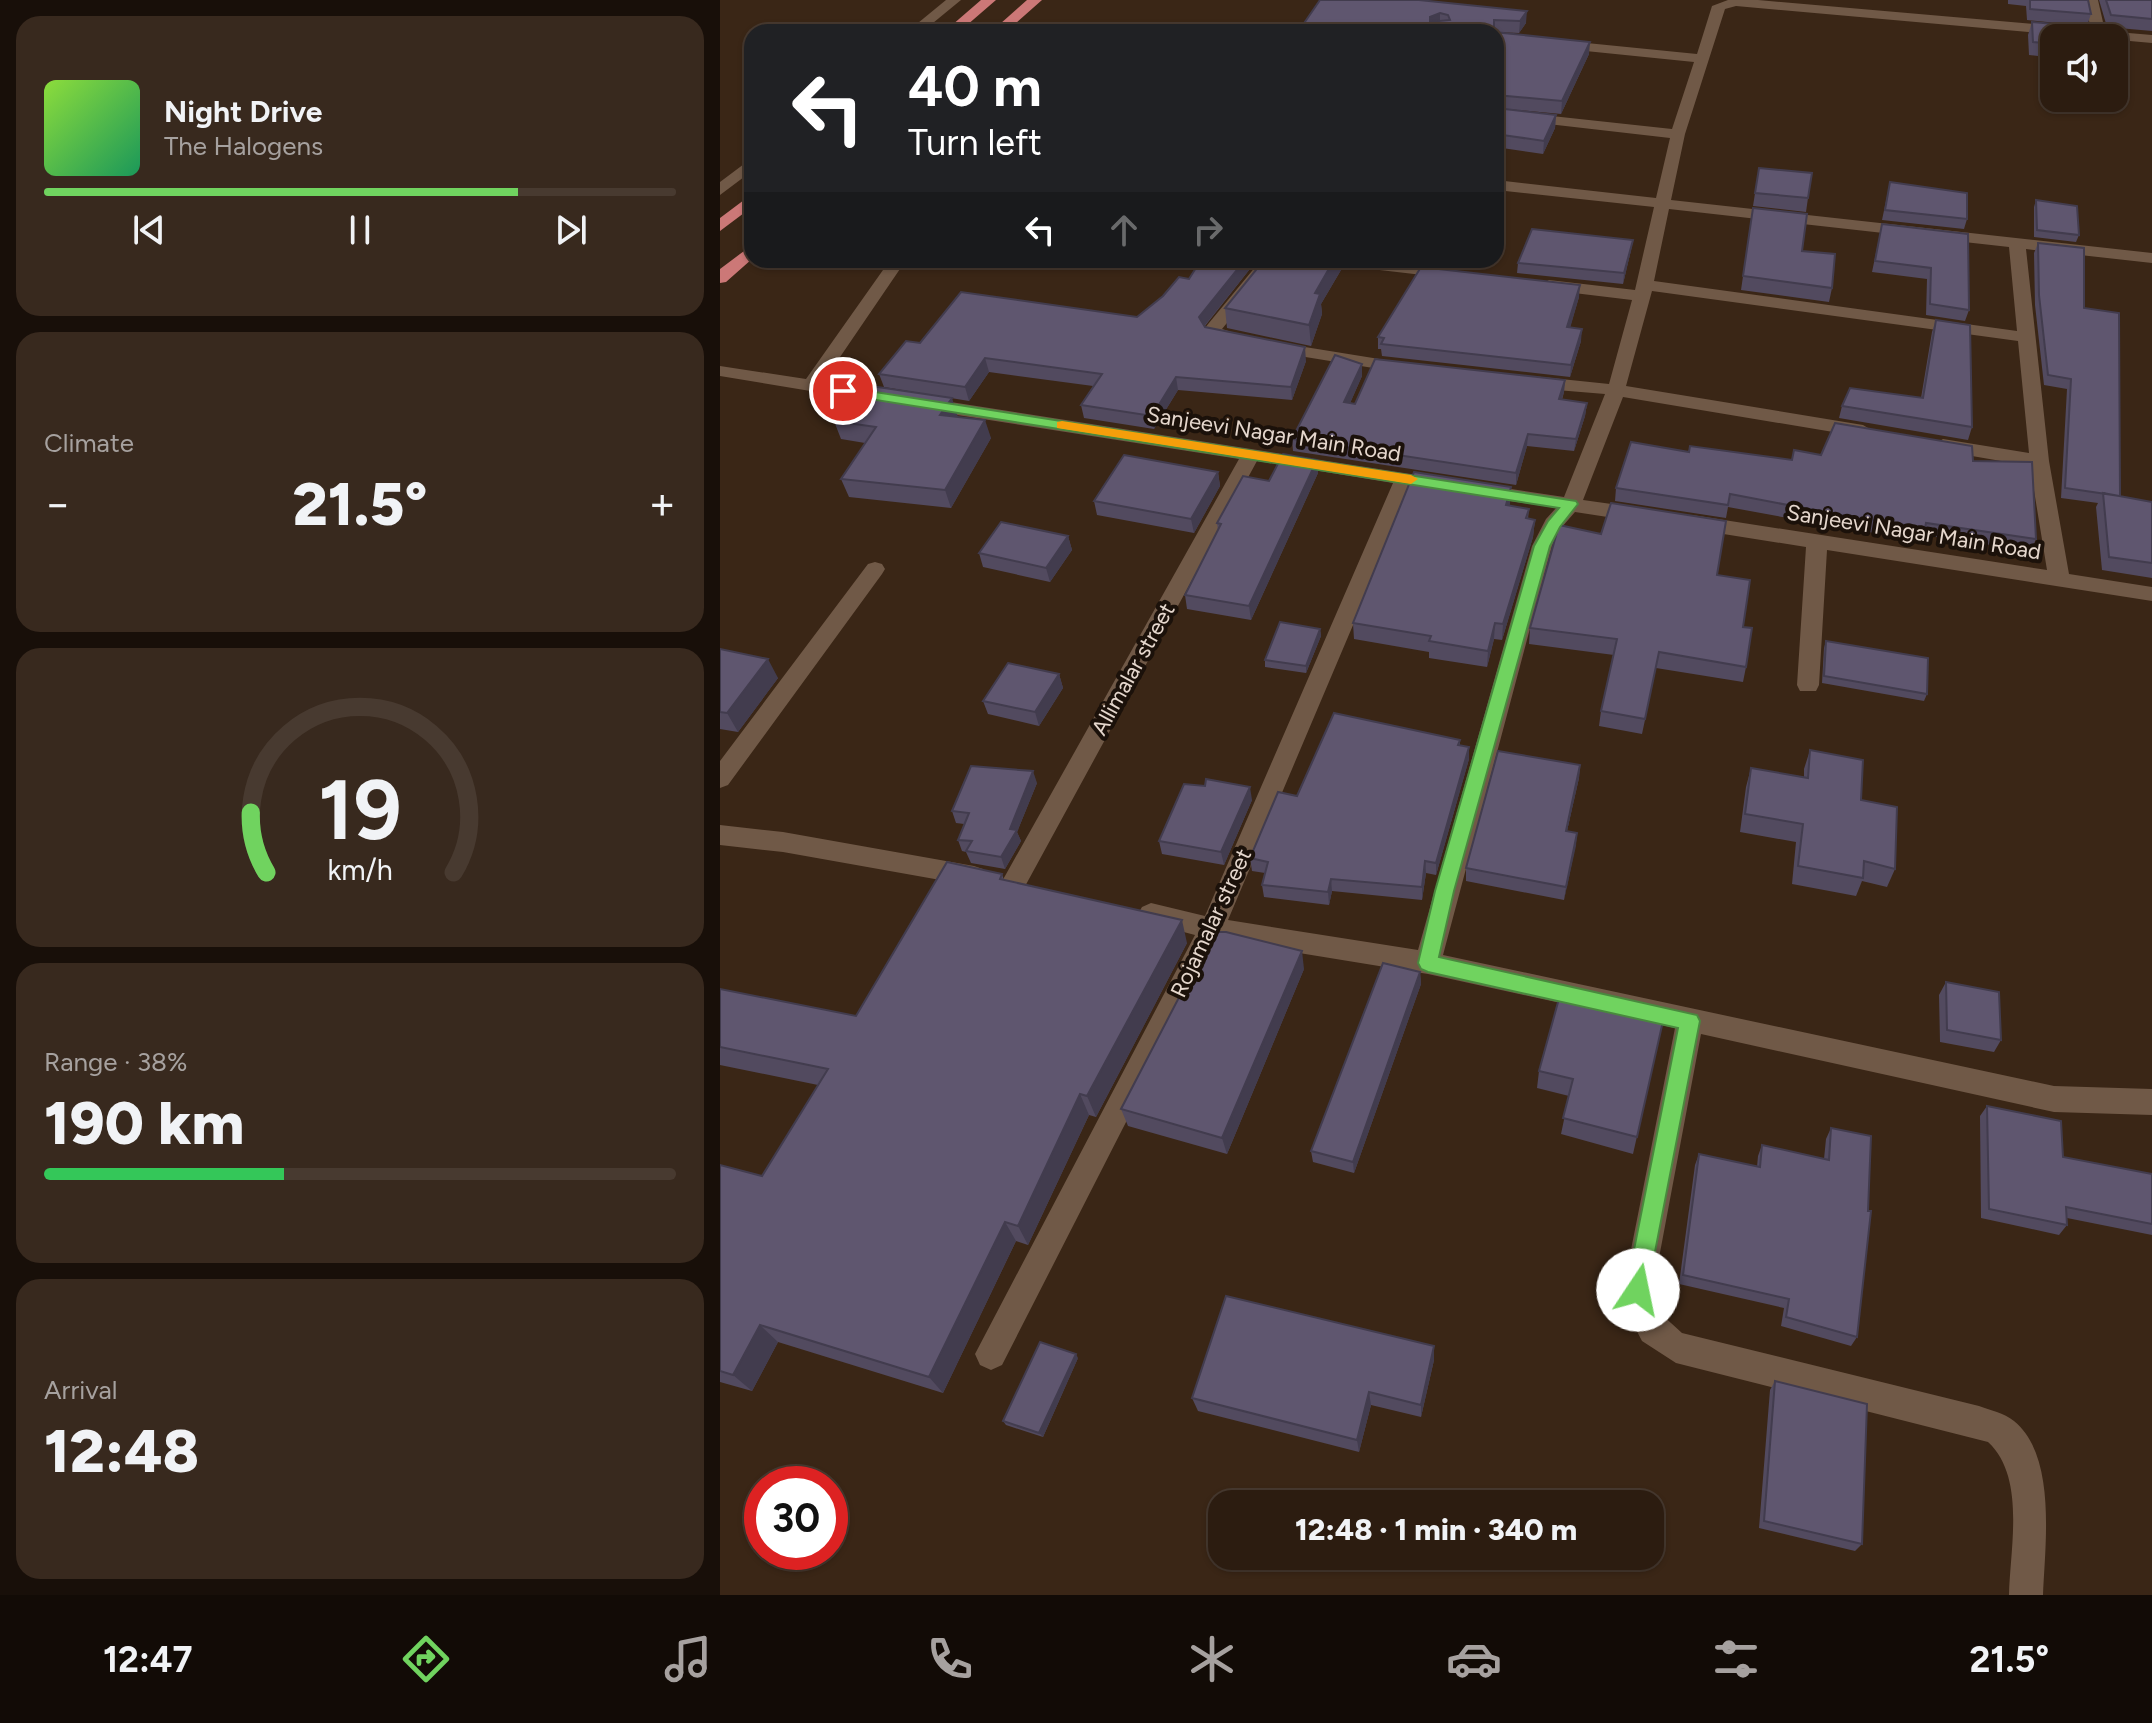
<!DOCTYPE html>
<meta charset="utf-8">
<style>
body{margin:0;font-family:Figtree,sans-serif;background:#38291e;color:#f1f3f6;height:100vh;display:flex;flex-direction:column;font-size:30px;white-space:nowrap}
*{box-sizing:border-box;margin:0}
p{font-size:26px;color:#a6a19f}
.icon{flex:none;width:44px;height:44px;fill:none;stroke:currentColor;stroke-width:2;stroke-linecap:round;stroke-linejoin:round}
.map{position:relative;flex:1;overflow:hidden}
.details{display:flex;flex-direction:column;gap:16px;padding:16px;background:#180f09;width:720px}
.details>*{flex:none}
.banner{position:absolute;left:24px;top:24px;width:760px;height:244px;border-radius:24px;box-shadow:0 2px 6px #0004,0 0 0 2px #483a30;background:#202124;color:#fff;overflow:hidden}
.controls{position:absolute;left:1320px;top:24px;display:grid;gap:16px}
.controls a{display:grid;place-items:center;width:88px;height:88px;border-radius:16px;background:#2c1c10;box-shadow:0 2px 6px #0004,0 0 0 2px #483a30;font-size:40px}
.speed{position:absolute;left:24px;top:1466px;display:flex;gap:16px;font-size:40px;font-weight:700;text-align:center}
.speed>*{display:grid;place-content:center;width:104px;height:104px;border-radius:50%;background:#2c1c10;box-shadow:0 2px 6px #0004,0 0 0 2px #483a30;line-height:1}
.speed .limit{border:12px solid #d22;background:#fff;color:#111}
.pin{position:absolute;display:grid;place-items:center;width:68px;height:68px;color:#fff;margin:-34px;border:4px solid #fff;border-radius:50%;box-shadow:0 2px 8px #0007}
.me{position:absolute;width:88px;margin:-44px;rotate:11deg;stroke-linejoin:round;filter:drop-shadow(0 0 6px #0008)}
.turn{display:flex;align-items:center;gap:28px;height:168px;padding:0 32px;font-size:36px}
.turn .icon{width:104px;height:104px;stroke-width:2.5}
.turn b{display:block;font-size:56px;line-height:68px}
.lanes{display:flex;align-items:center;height:76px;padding:0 32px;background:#0003;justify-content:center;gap:40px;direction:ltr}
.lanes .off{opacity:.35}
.big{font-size:60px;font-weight:800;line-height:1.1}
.details .widget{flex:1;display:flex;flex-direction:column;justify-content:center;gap:12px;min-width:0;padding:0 28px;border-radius:24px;background:#38291e}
.details .dial{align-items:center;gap:0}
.dial svg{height:208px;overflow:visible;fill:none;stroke:#483a30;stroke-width:7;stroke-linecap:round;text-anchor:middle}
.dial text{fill:#f1f3f6;stroke:none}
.song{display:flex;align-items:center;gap:24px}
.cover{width:96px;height:96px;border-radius:12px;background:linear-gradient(135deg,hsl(90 70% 55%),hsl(150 70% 35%))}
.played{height:8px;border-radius:4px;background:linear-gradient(90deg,#70d35f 75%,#483a30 75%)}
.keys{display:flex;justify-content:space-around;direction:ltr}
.heat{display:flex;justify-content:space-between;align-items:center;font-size:44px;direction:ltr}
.charge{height:12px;border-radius:6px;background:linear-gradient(90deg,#34c759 38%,#483a30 0)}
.trip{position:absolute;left:488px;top:1490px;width:456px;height:80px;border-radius:24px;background:#2c1c10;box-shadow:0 2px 6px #0004,0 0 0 2px #483a30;font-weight:800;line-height:80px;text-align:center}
.dock{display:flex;height:128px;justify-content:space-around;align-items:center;background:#120b06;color:#a6a19f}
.dock .icon{width:56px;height:56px}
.dock .on{color:#70d35f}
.dock b{font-size:36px;color:#f1f3f6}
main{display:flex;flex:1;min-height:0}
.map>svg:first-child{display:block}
</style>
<main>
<section class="details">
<div class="widget">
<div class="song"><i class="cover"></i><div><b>Night Drive</b><p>The Halogens</p></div></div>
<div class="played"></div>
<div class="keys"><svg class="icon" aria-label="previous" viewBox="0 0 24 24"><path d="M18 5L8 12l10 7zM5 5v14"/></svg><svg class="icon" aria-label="pause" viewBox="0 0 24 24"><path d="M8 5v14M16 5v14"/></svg><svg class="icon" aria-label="next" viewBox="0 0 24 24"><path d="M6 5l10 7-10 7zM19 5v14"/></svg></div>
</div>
<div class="widget"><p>Climate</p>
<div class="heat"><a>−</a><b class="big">21.5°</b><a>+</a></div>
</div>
<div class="widget dial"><svg viewBox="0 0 100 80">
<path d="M14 69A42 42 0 1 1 86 69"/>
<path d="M14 69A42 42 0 0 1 8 46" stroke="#70d35f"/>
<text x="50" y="56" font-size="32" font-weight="700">19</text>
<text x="50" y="72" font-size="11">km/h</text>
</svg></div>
<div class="widget"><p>Range · 38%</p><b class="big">190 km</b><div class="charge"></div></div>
<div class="widget"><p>Arrival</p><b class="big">12:48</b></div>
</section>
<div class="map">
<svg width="1432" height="1595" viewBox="0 0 1432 1595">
<rect width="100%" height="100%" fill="#3a2616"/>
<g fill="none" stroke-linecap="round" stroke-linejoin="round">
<path fill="#705947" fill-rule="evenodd" d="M226,0H241L202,32H187Z
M1008,0H1038L1371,29L1364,0H1378L1385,31L1432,35V43L1016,6L1005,9L965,134L951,200L1432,253V263L1306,249L1329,461L1349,574L1432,587V601L1107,550L1099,685L1096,691H1080L1077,685L1086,547L972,529L962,522L972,515L1327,570L1310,466L1223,451L1213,445L1223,439L1309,453L1298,341L932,291L906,386L1143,425L1153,431L1143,437L903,397L863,500L920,508L930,515L920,522L855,512L842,527L832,546L723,955L1334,1086L1432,1089V1115L1334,1112L981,1034L933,1290L940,1313L962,1333L1259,1406C1270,1410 1284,1413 1294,1421C1337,1456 1325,1545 1323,1595H1289C1290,1548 1306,1477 1268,1442L956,1363L922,1341L910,1318L903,1290L955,1028L708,974L499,940L282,1365L271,1370L260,1365L255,1354L475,935L422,921L418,914L422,907L431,903L485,916L673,483L537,461L303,890L294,893L285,890L281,883L285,876L519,459L205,410L196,404L205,398L729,480L732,484L729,488L692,486L508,920L698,950L812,546L826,519L836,508L758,496L748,490L758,484L844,497L885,394L812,388L803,382L812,376L889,384L912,300L829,290L820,285L829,280L915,290L934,207L776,190V180L936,198L950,138L776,118V110L952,129L974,62L776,42V34L977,54L992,6ZM949,209L1289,247L1297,331L934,281Z
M32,158V171L0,195V182Z
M113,260L180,262L182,266L103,382L176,394L178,398L176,402L169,404L0,376V366L86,379L163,270L121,265Z
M541,260H558L502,329L524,336L527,340L518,345L488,338L484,329Z
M608,260H660L729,268L737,273L729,278L616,265Z
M554,342L684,363L693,368L684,373L548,351L545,347L548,343Z
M155,562L162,564L165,569L162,574L8,785L0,788V761L148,564Z
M0,825L63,832L254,866L263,869L267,876L263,883L254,886L63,852L0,845Z"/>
<path fill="#cc7877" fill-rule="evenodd" d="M261,0H276L239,32H224Z
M307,0H322L286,32H271Z
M32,194V207L0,231V218Z
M32,245V259L6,282L0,283V269Z"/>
</g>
<path fill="#524a5f" d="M699,0L806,23L799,33L776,32L869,54L841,114L776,108L836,115L835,128L823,154L782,148L776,162V32H578Z
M1288,0H1368L1371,14L1367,26L1307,20L1306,6L1288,4Z
M1379,0H1432V31L1387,27Z
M1312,22L1334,38V58L1309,55L1308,35Z
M1039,168L1088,198L1086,212L1033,206Z
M1170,182L1247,219L1244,229L1162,220Z
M1316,200L1359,235L1356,242L1314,237V207Z
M1033,208L1082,251L1112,288L1109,302L1021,290Z
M1162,224L1248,234L1249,310L1245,321L1206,315L1207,279L1152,272Z
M913,240L911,250L903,284L797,273L798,263Z
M1318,243L1364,308L1400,496L1432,502V578L1382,570L1376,507L1378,503L1341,498L1347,389L1324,385L1315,305L1314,253Z
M481,260H537L485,326V327L586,361L572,400L458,390L434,429L364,418L361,405L373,386L269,372L249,401L164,387L159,374L200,343L417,317L469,279Z
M544,260H620L621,270L601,304L602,314L591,346L507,328L505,308Z
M859,297L850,327L861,341L850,377L662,356L661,349H658V337Z
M1216,320L1252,427L1248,440L1119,418L1122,406L1201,398L1212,332Z
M642,364V376L630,403L635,404L845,380L844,392L842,400L867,403L865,416L854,451L807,446L796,485L573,451L572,439Z
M237,417L271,438L231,508L129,497L121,479L145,443L121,439L114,421Z
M969,452L1072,460L1101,455L1253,461L1316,539L1311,551L1203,535L1201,540L1128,529L1008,507L1006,518L895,501L896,488Z
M597,460L598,473L531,620L467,609L465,595L498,531L497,523L549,481Z
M498,472L500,486L474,533L377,515L374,501Z
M790,504L789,506L809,509L808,519L815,520L813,537L782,640L774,639L767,667L709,658V652L634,639L633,623Z
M348,536L352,550L330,582L263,567L259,553Z
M997,575L1023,627L1026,667L1023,682L936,668L922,734L879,726L881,711L894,655L809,644L810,628Z
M600,629L601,636L586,673L545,667V660Z
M1106,641L1207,694L1204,701L1102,683L1104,648Z
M0,649L58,678L18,732L0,729Z
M339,674L343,688L319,726L268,714L263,701Z
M740,740V745L749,759L716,875L706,873L702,900L612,891L609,905L544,897L542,885L545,873L532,871L530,858L577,796Z
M1090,750L1141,800L1175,869L1167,887L1142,881L1136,896L1072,884L1076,842L1020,832L1026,787L1031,768L1084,777V769Z
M860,765L859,778L847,831L857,833L844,900L746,881V868Z
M317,783L297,832L301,841L285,869L251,863L246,852L242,851L238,840L244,824L236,823L232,811Z
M485,786L532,800L504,865L442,854L439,841Z
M282,874L284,880L467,943L376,1117L369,1115L308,1245L296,1241L223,1393L58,1342L32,1391L0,1382V1165L42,1176L98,1085L0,1065V989L136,1016Z
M584,969L507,1154L408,1126L401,1109Z
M700,972L701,984L634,1173L593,1162L591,1151Z
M1226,982L1281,1040L1274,1052L1220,1042L1219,995Z
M943,1021L913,1154L841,1134L849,1096L817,1088L819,1071Z
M1267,1106L1343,1157L1432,1174V1235L1347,1218V1225L1339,1235L1261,1218L1260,1116Z
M1111,1128L1137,1337L1131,1346L1061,1326L1064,1308L959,1284L975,1165L979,1154L1037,1167L1038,1156L1042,1145L1104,1159L1106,1139Z
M714,1346V1360L701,1417L651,1405L639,1452L478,1411L472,1398Z
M358,1358L323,1437L286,1425L283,1421Z
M1055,1381L1142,1544L1135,1551L1039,1528L1050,1390Z"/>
<path fill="#423c4e" d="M807,11L806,23L799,33L800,21Z
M720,13V25L710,22V17Z
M870,42L869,54L841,114L842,101Z
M836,115L835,128L823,154L824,141Z
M783,135L782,148L776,162V150Z
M913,240L911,250L903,284L904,273Z
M525,260H537L481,330L479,317Z
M614,260H620L621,270L601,304L602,314L591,346L589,325L595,293Z
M860,285L859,297L847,339V327Z
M862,329L861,341L850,377L851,365Z
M585,347L586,361L572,400L571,387Z
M265,358L269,372L249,401L245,387Z
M642,364V376L625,415L624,402Z
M456,377L458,390L434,429L432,416Z
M845,380L844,392L838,411L839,399Z
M232,398L238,417L220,415Z
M867,403L865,416L854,451L856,439Z
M265,420L271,438L231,508L225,490Z
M808,434L807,446L796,485V473Z
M597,460L598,473L531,620L529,606Z
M498,472L500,486L474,533L471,519Z
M791,487L790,504L785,522L786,505Z
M815,520L813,537L782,640L783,624Z
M348,536L352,550L330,582L326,568Z
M775,623L774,639L767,667L768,651Z
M600,629L601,636L586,673V666Z
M48,659L58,678L18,732L7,713Z
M339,674L343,688L319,726L315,712Z
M749,747V759L716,875V863Z
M860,765L859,778L844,844L846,831Z
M313,771L317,783L297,832L301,841L285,869L281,857L290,829Z
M530,787L532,800L504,865L501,852Z
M857,833L856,846L844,900L846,887Z
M705,861L706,873L702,900V887Z
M611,879L612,891L609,905L608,892Z
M462,920L467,943L376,1117L367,1096Z
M582,951L584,969L507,1154L502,1138Z
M700,972L701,984L634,1173L633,1162Z
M360,1094L369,1115L308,1245L298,1226Z
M285,1222L296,1241L223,1393L209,1377Z
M40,1325L58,1342L32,1391L13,1375Z
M714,1346V1360L701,1417V1405Z
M356,1354L358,1358L323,1437L319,1433Z
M649,1392L651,1405L639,1452L637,1440Z"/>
<path fill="#5f566f" stroke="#423c4e" stroke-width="2" fill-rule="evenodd" d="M600,0H699L807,11L800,21L774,20V32L870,42L842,101L776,95V32H578ZM720,13L728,15L730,20L710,22V17Z
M1310,0H1368L1371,14L1310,9Z
M1386,0H1432V19L1391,15Z
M1312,22L1379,28L1380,38H1334V44L1313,42Z
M776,108L836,115L824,141L783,135L776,150Z
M1039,168L1092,173L1088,198L1035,193Z
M1170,182L1247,193V219L1165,210Z
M1316,200L1357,206L1359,235L1317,230Z
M1033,208L1087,214L1082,251L1115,254L1112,288L1023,276Z
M1162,224L1248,234L1249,310L1210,304L1211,268L1155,261Z
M812,229L913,240L904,273L798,263Z
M1318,243L1364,248V308L1399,313L1400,496L1345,488L1351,379L1328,375L1319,295Z
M481,260H525L479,317L485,327L585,347L571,387L456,377L432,416L361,405L382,374L265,358L245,387L159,374L186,341L200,343L241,292L417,317L443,296L459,277L469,279Z
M544,260H614L595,293L600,294L589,325L505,308Z
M701,267L860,285L847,327L862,329L851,365L661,344L664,338L658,337Z
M1216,320L1250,325L1252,427L1122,406L1130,388L1203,398Z
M615,355L642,364L624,402L635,404L655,359L845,380L839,399L867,403L856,439L808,434L796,473L572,439Z
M144,385L232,398L220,415L265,420L225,490L121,479L156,427L114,421Z
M1115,423L1252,446L1253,461L1312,462L1316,539L1206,523L1205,528L1131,517L1010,494L1008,505L896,488L911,442L969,452L970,446L1072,460L1074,450L1101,455Z
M563,454L597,460L529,606L465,595L501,524L497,523L523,476L549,481Z
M404,455L498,472L471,519L374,501Z
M694,472L791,487L786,505L809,509L806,518L815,520L783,624L775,623L768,651L709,641L711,636L633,623Z
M1383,493L1432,502V563L1389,557Z
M891,503L1006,521L997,575L1030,580L1023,627L1032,628L1026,667L939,652L925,719L881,711L897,639L810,628L839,525L881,534Z
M281,522L348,536L326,568L259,553Z
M560,622L600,629L586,666L545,660Z
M1106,641L1208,658L1207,694L1104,676Z
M0,649L48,659L7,713L0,712Z
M288,663L339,674L315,712L263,701Z
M614,713L740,740L738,745L749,747L716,863L705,861L702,887L611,879L608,892L542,885L548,862L530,858L558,792L577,796Z
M1090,750L1143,760L1141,800L1177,807L1175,869L1144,861L1143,878L1078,866L1083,824L1025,814L1031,768L1088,778Z
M778,751L860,765L846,831L857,833L846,887L746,868Z
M251,766L313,771L290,829L297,830L281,857L246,851L252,841L238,840L249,813L232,811Z
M486,779L530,787L501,852L439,841L464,784L485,786Z
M227,862L282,874L280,879L462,920L367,1096L360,1094L298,1226L285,1222L209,1377L40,1325L13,1375L0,1371V1165L42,1176L108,1069L0,1047V989L136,1016Z
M493,932H506L582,951L502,1138L401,1109Z
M663,963L700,972L633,1162L591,1151Z
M1226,982L1279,992L1281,1040L1227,1030Z
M840,995L943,1021L917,1137L843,1118L853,1079L819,1071Z
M1267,1106L1341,1121L1343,1157L1432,1174V1224L1346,1207L1347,1225L1269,1209Z
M1111,1128L1151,1136L1148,1211H1151L1137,1337L1066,1317L1069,1299L963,1275L979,1154L1040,1167L1042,1145L1109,1160Z
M506,1296L714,1346L701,1405L649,1392L637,1440L472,1398Z
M320,1342L356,1354L319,1433L283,1421Z
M1055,1381L1147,1404L1142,1544L1044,1521Z"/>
<path fill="#70d35f" stroke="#49893e" stroke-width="2" d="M123,387L856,501L858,504L840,527L830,546L734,891L719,957L977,1015L980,1021L926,1298L918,1302L909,1298L906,1290L958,1028L708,972L701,969L698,963L715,891L814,546L828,521L839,508L118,394V388Z"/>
<path fill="#f59e0b" d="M342,421L691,475L698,479L691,484L337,428V422Z"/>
<g text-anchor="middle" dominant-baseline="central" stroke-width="8" stroke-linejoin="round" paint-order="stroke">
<g font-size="22" fill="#e5d7cd" stroke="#1b110a">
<text transform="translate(554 434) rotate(9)">Sanjeevi Nagar Main Road</text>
<text transform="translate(1194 532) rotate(9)">Sanjeevi Nagar Main Road</text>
<text transform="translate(413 669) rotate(-61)">Allimalar street</text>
<text transform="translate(491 923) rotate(-65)">Rojamalar street</text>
</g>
</g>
</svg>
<div class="controls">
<a><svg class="icon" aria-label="sound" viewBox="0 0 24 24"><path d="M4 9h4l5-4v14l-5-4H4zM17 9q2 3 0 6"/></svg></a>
</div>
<div class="speed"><div class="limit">30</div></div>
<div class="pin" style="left:123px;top:391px;background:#d93025"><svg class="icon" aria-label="arrive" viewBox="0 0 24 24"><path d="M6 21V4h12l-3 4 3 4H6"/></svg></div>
<svg class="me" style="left:918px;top:1290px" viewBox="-20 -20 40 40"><circle r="19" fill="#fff"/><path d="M0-13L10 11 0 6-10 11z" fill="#70d35f"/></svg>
<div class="trip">12:48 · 1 min · 340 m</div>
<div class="banner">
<div class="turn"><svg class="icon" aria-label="left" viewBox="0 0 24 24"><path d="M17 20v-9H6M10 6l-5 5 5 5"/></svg><div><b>40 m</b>Turn left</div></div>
<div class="lanes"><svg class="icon" aria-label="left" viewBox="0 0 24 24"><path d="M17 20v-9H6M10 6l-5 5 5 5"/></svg><svg class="icon off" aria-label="ahead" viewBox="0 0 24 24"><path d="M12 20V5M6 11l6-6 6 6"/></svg><svg class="icon off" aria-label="right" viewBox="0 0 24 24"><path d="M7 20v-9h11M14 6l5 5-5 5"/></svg></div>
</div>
</div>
</main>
<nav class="dock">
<b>12:47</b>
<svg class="icon on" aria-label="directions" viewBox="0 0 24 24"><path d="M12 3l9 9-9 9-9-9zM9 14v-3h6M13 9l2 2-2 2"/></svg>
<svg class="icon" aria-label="music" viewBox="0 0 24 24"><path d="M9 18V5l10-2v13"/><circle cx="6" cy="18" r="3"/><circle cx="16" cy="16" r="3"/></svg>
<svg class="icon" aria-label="phone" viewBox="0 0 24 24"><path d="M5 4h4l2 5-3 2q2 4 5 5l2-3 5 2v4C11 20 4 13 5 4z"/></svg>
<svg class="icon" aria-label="climate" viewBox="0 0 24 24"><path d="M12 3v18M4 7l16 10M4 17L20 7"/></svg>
<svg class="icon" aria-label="car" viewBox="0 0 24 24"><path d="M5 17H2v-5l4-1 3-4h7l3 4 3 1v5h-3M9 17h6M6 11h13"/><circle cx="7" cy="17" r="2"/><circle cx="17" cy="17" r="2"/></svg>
<svg class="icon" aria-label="filters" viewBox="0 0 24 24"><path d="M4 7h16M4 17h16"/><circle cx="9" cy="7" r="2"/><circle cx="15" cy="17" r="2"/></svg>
<b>21.5°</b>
</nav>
